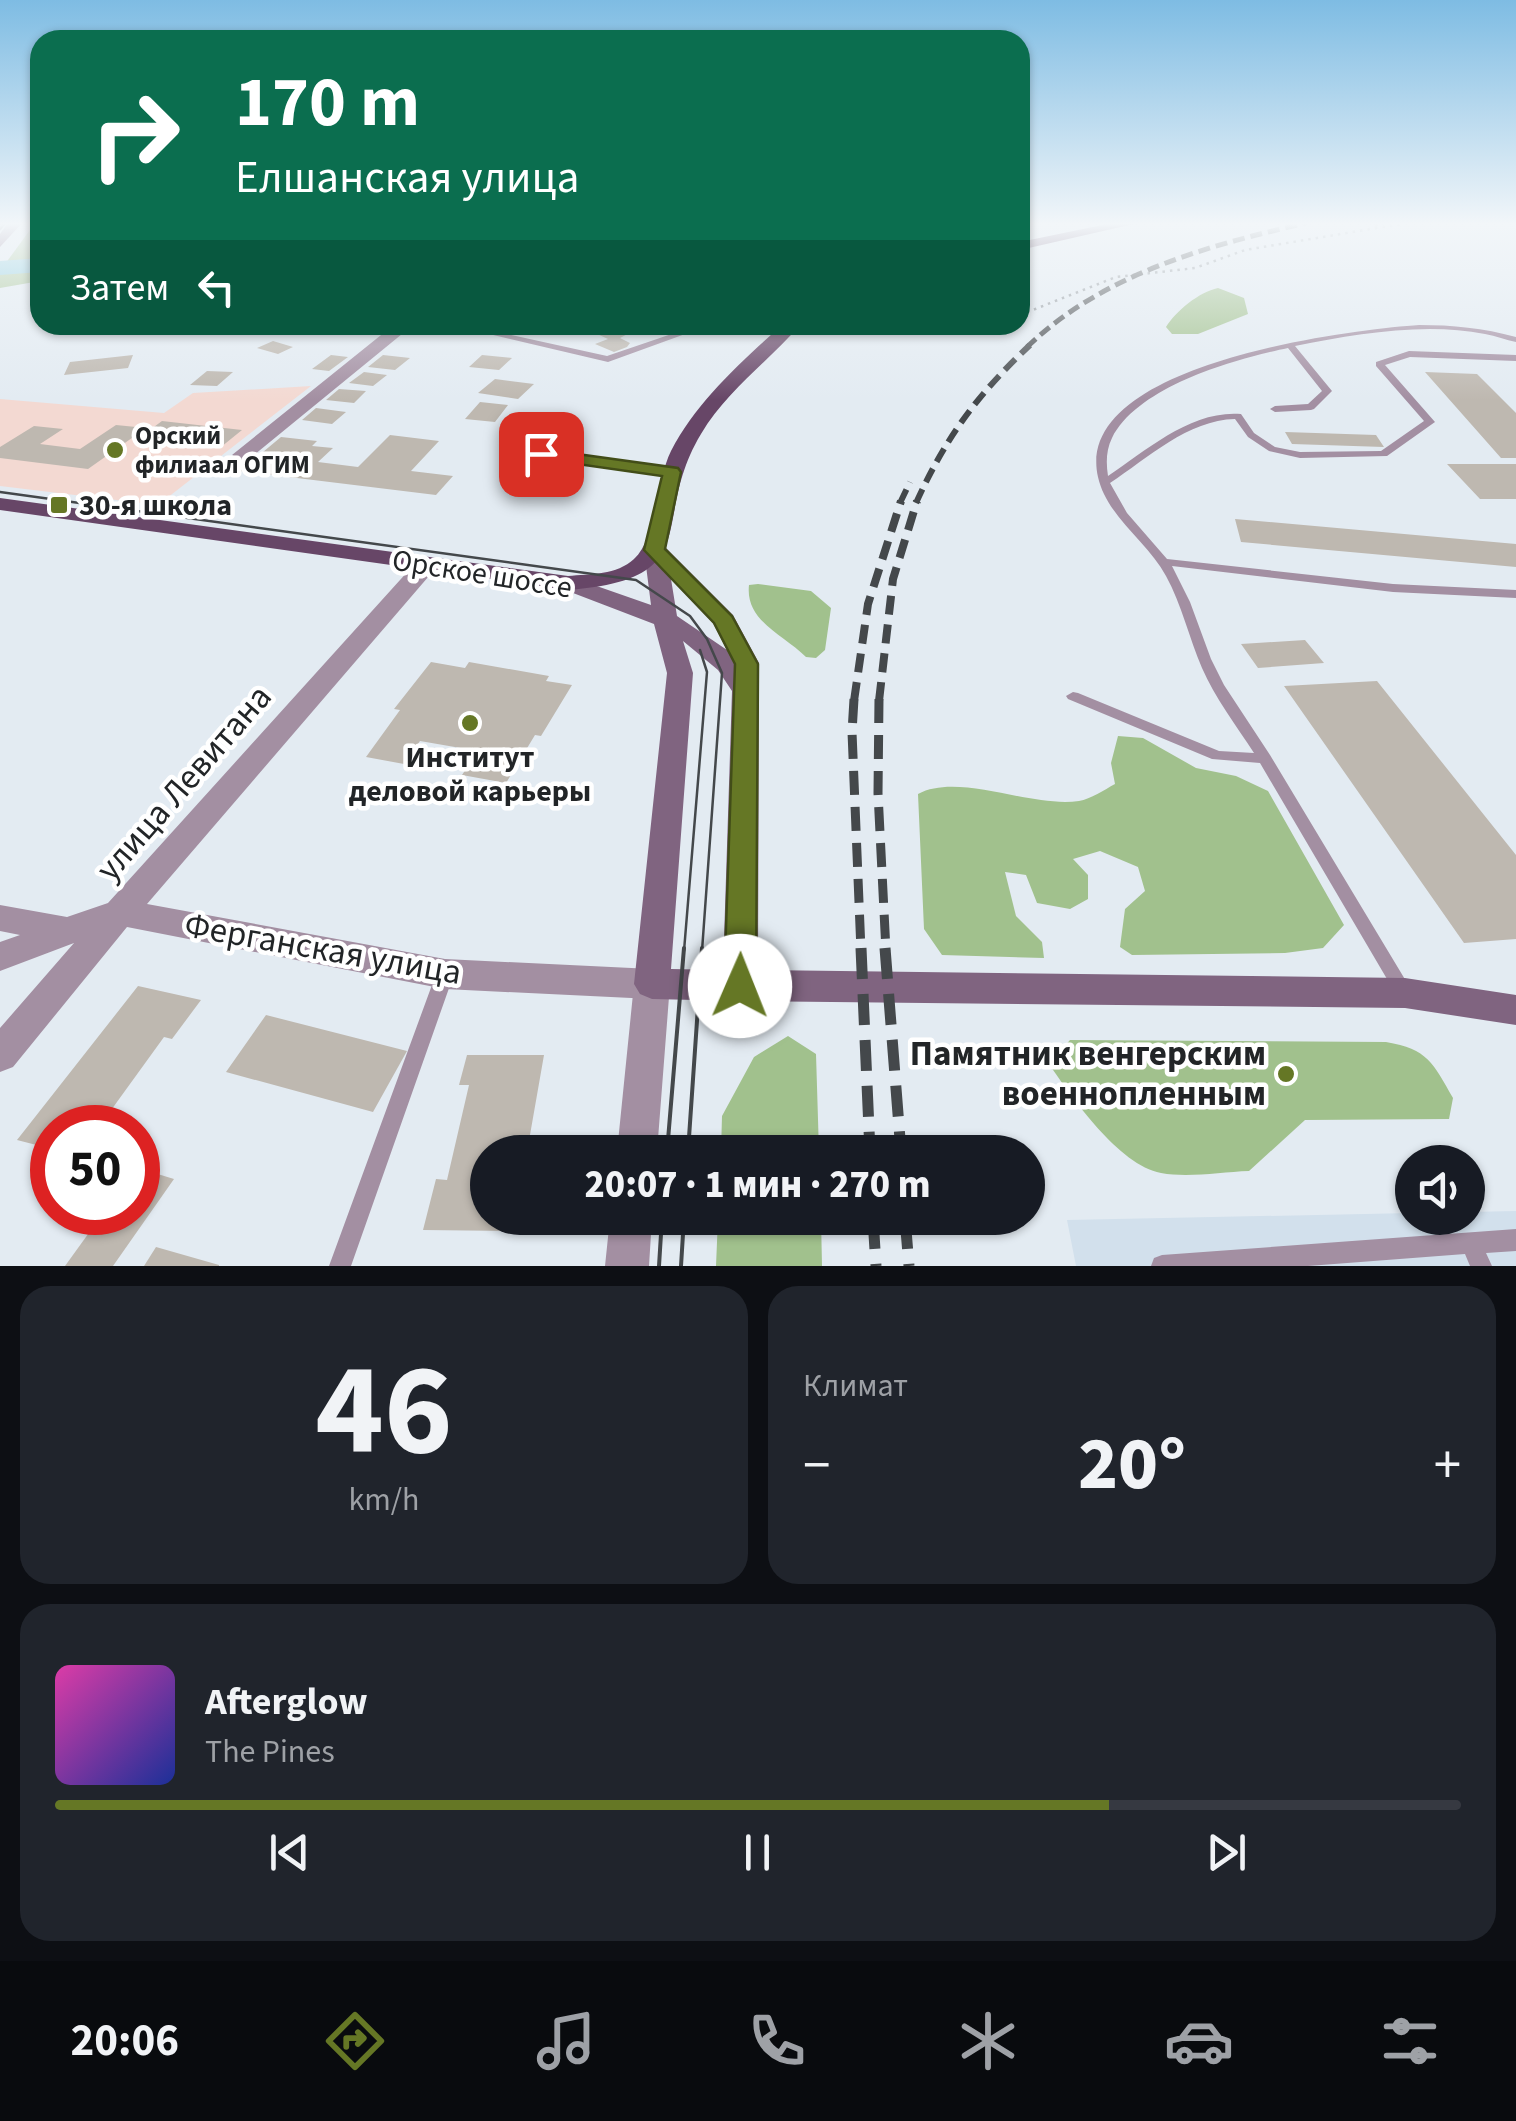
<!DOCTYPE html>
<html lang="ru">
<meta charset="utf-8">
<style>
body{margin:0;font-family:"Source Sans 3",sans-serif;background:#20242c;color:#f1f3f6;height:100vh;display:flex;flex-direction:column;font-size:38px;white-space:nowrap}
*{box-sizing:border-box;margin:0}
p{font-size:32px;color:#9ea1a6}
.icon{flex:none;width:55px;height:55px;fill:none;stroke:currentColor;stroke-width:2;stroke-linecap:round;stroke-linejoin:round}
.map{position:relative;height:1266px;overflow:hidden}
.drawer{display:flex;flex-direction:column;gap:20px;padding:20px;background:#0d0f14;flex:1}
.drawer>*{flex:none}
.hud{position:absolute;left:30px;top:30px;width:1000px;height:305px;border-radius:30px;box-shadow:0 2px 8px #0004;background:#0b6e4f;color:#fff;overflow:hidden}
.buttons{position:absolute;left:1395px;top:1145px;display:grid;gap:20px}
.buttons a{display:grid;place-items:center;width:90px;height:90px;border-radius:50%;background:#171b24;box-shadow:0 2px 8px #0004;font-size:50px}
.speed{position:absolute;left:30px;top:1105px;display:flex;gap:20px;font-size:50px;font-weight:700;text-align:center}
.speed>*{display:grid;place-content:center;width:130px;height:130px;border-radius:50%;background:#171b24;box-shadow:0 2px 8px #0004;line-height:1}
.speed .limit{border:15px solid #d22;background:#fff;color:#111}
.pin{position:absolute;display:grid;place-items:center;width:85px;height:85px;color:#fff;margin:-42px;border-radius:20px;box-shadow:0 5px 15px #0006}
.me{position:absolute;width:110px;margin:-55px;rotate:1deg;stroke-linejoin:round;filter:drop-shadow(0 0 8px #0008)}
.turn{display:flex;align-items:center;gap:35px;height:210px;padding:0 40px;font-size:45px}
.turn .icon{width:130px;height:130px;stroke-width:2.5}
.turn b{display:block;font-size:70px;line-height:85px}
.then{display:flex;align-items:center;height:95px;padding:0 40px;background:#0003;gap:20px;font-size:38px}
.big{font-size:75px;font-weight:800;line-height:1.1}
.drawer .card{flex:1;display:flex;flex-direction:column;justify-content:center;gap:15px;min-width:0;padding:0 35px;border-radius:30px;background:#20242c}
.drawer .dial{align-items:center;gap:0}
.dial b{font-size:130px;line-height:1}
.song{display:flex;align-items:center;gap:30px}
.cover{width:120px;height:120px;border-radius:15px;background:linear-gradient(135deg,hsl(320 70% 55%),hsl(230 70% 35%))}
.played{height:10px;border-radius:5px;background:linear-gradient(90deg,#657725 75%,#363941 75%)}
.keys{display:flex;justify-content:space-around;direction:ltr}
.heat{display:flex;justify-content:space-between;align-items:center;font-size:55px;direction:ltr}
.drawer .tiles{flex:1;display:grid;gap:20px;grid-template-columns:1fr 1fr}
.card:last-child{grid-column:span 2}
.trip{position:absolute;left:470px;top:1135px;width:575px;height:100px;border-radius:50px;background:#171b24;box-shadow:0 2px 8px #0004;font-weight:800;line-height:100px;text-align:center}
.tab-bar{display:flex;height:160px;justify-content:space-around;align-items:center;background:#090b0e;color:#9ea1a6}
.tab-bar .icon{width:70px;height:70px}
.tab-bar .selected{color:#657725}
.tab-bar b{font-size:45px;color:#f1f3f6}
.map>svg:first-child{display:block}
</style>
<div class="map">
<svg width="1516" height="1266" viewBox="0 0 1516 1266">
<rect width="100%" height="100%" fill="#e3ebf2"/>
<path fill="#d2e0ec" d="M1516,1211V1266H1076L1067,1220L1412,1213V1218H1468V1212Z"/>
<path fill="#f3d9d2" d="M311,386L158,505L0,486V399L164,413L193,393Z"/>
<path fill="#a1c18d" d="M35,223H40V281L0,288V271Z
M1218,288L1244,298L1248,314L1198,334H1172L1166,327C1176,311 1199,292 1218,288Z
M758,584L811,591L831,608L825,650L816,658L806,657C783,634 745,621 749,585Z
M1118,736L1143,738L1196,768L1236,776L1268,791L1344,925L1323,948L1285,953L1132,955L1120,947L1125,909L1145,891L1138,867L1100,851L1073,859L1088,875V899L1070,909L1037,903L1026,875L1005,872L1016,916L1042,942L1044,958L942,955L924,929L918,794C959,772 1030,808 1079,801C1091,799 1104,790 1115,784L1111,763Z
M788,1036L816,1054L819,1152H721L722,1116L754,1057Z
M1070,1040L1386,1042C1428,1049 1433,1063 1453,1098L1449,1119L1305,1120L1249,1171C1221,1172 1188,1178 1161,1173C1119,1165 1072,1098 1049,1064Z
M718,1218H821L822,1266H716Z"/>
<g fill="none" stroke-linecap="round" stroke-linejoin="round">
<path fill="#7fc9dc" fill-rule="evenodd" d="M40,258V272L0,275V261Z"/>
</g>
<path fill="#beb8b0" d="M619,325L637,329L620,338L630,343L627,347L614,352L595,344L608,339L595,333Z
M273,341L293,347L278,354L257,348Z
M133,355L128,368L64,375L70,362Z
M331,355L348,357L329,371L312,369Z
M383,355L410,358L395,370L368,367Z
M482,355L512,358L499,370L469,367Z
M207,371L233,372L217,386L190,385Z
M364,372L387,375L373,386L349,383Z
M1425,372L1477,374L1516,413V458H1501Z
M495,379L534,384L518,399L478,393Z
M339,389L366,391L354,403L326,400Z
M480,402L508,405L495,422L465,419Z
M316,408L346,412L332,424L302,420Z
M162,421L242,430L221,447L139,438Z
M116,425L146,428L88,469L0,458V447L34,426L63,429L40,444L80,449Z
M1285,432L1376,435L1384,447L1292,444Z
M390,435L439,441L411,471L453,476L436,495L240,471L281,437L317,441L312,446L333,448L318,462L358,467Z
M1447,464H1516V499H1480Z
M1235,519L1516,544V567L1241,542Z
M1305,640L1324,663L1258,668L1241,644Z
M431,662L465,668L469,662L549,676L546,681L572,685L541,736L535,735L506,783L462,775L478,751L420,741L404,764L366,757L400,710L394,709Z
M1377,681L1516,855V939L1464,943L1284,686Z
M138,986L201,1000L172,1039L164,1037L109,1113L116,1115L107,1128H52V1149L17,1140Z
M266,1015L407,1051L373,1112L226,1072Z
M467,1055H544L527,1152H488V1218H515L513,1231L423,1230L436,1179L447,1180L469,1085H459Z
M138,1168L174,1179L113,1266H65L104,1212H138Z
M156,1247L219,1265V1266H144Z"/>
<g fill="none" stroke-linecap="round" stroke-linejoin="round">
<path stroke="#8c9297" stroke-width="2.5" stroke-dasharray="2.5 5" stroke-linecap="butt" d="M1368,223L1382,227L1415,223
M1020,315L1116,277L1195,268L1245,250L1382,227"/>
<path fill="#a38fa2" fill-rule="evenodd" d="M430,325L456,330H489L607,356L698,325H710L608,362L489,334H456L430,328Z
M1419,325C1453,325 1483,328 1516,337V342C1506,340 1496,336 1485,334C1424,322 1356,334 1295,346L1332,391L1314,409L1311,410L1275,412L1270,409L1275,406L1308,404L1322,391L1288,348C1235,359 1138,386 1112,438C1106,450 1106,463 1108,476C1147,450 1191,410 1241,414L1254,433L1275,447L1300,452L1381,451L1424,421L1376,366V362L1409,351L1516,355V361L1410,357L1385,365L1435,422L1387,456L1300,458L1269,451L1248,437L1235,419C1188,420 1148,458 1110,483L1127,513L1167,559L1393,584L1516,590V598L1393,592L1172,566L1190,602L1211,659L1224,685L1270,755L1409,986L1412,991L1409,996L1403,998L1397,996L1260,763L1212,759L1068,699L1066,696L1073,692L1078,693L1219,751L1254,753C1236,725 1215,698 1202,668C1189,638 1182,605 1166,576C1148,542 1107,517 1098,477C1072,364 1347,330 1419,325Z
M509,447L672,469L677,472L672,475L506,452L504,450Z
M445,967L451,969L454,974L351,1266H329L436,974L439,969Z
M1516,1229V1251L1486,1253L1492,1266H1470L1465,1254L1308,1266H1151L1154,1258L1162,1255Z"/>
<path fill="#a38fa2" fill-rule="evenodd" d="M444,325L436,330L402,334L249,459L242,461L232,455L391,327Z
M427,557L439,564L435,569L147,904L445,959L652,969L664,974L670,984L664,994L652,999L445,989L127,927L13,1067L0,1072V1028L74,943L0,971V942L20,935L0,931V905L67,917L108,903L419,559Z"/>
<path fill="#a38fa2" fill-rule="evenodd" d="M652,969L664,974L670,984L657,1152H617L634,984L640,974Z
M610,1218H652L649,1266H605Z"/>
<path fill="#806480" fill-rule="evenodd" d="M8,223H22L0,247V234Z
M655,543L663,545L733,615L759,663L758,970L1405,978L1516,995V1025L1405,1008L740,1001L652,999L640,994L634,984L667,673L654,624L560,588L556,583L568,576L651,605L644,550ZM671,579L713,623L727,650L677,616ZM683,641L718,670L732,691L723,970L671,969L693,673Z"/>
<path fill="#674667" fill-rule="evenodd" d="M1112,223H1138L1020,250V242Z
M782,325H800C768,362 727,390 701,434C648,522 709,579 568,590L0,510V498L568,576C590,574 617,575 634,559C657,538 656,481 671,451C697,401 741,362 782,325Z"/>
<path stroke="#44484b" stroke-width="2.5" d="M0,229L5,223
M0,492L636,580L690,616L707,639L722,673L702,951
M684,951L707,672L700,650"/>
<path stroke="#44484b" stroke-width="4" d="M667,1152L684,948
M688,1152L702,948
M659,1266L662,1218
M681,1266L684,1218"/>
<path stroke="#44484b" stroke-width="5" stroke-dasharray="12 6" stroke-linecap="butt" d="M1027,347C1103,274 1206,246 1306,223"/>
<path stroke="#44484b" stroke-width="6" stroke-dasharray="15 8" stroke-linecap="butt" d="M900,503L910,482
M916,503C946,437 977,395 1030,345"/>
<path stroke="#44484b" stroke-width="8" stroke-dasharray="19 10" stroke-linecap="butt" d="M854,701L868,604L901,501
M879,701L893,579L917,501"/>
<path stroke="#44484b" stroke-width="9" stroke-dasharray="24 12" stroke-linecap="butt" d="M854,699L852,732L861,951
M879,699L878,793L886,951"/>
<path stroke="#44484b" stroke-width="11" stroke-dasharray="31 15" stroke-linecap="butt" d="M861,948L870,1152
M885,948L901,1152
M873,1218L876,1266
M905,1218L909,1266"/>
</g>
<linearGradient id="sky" x2="0" y2="1"><stop stop-color="#7ebce3"/><stop offset="0.56" stop-color="#f2f6f9"/><stop offset="1" stop-color="#f2f6f9" stop-opacity="0"/></linearGradient>
<rect width="1516" height="400" fill="url(#sky)"/>
<path fill="#657725" stroke="#424d18" stroke-width="2.5" d="M541,449L678,468L681,472L665,549L732,616L758,664L756,986L751,995L740,999L728,995L724,986L735,664L714,623L644,550L662,476L535,458V451Z"/>
<g fill="#657725" stroke="#fff" stroke-width="4">
<circle cx="115" cy="450" r="10"/>
<rect x="49" y="495" width="20" height="20" rx="5"/>
<circle cx="470" cy="723" r="10"/>
<circle cx="1286" cy="1074" r="10"/>
</g>
<g text-anchor="middle" dominant-baseline="central" stroke-width="9" stroke-linejoin="round" paint-order="stroke">
<g font-size="25" font-weight="bold" fill="#222527" stroke="#fff" text-anchor="start">
<text x="135" y="436">Орский<tspan x="135" dy="29">филиаал ОГИМ</tspan></text>
</g>
<g font-size="30" font-weight="bold" fill="#222527" stroke="#fff" text-anchor="start">
<text x="79" y="505">30-я школа</text>
<text x="470" y="757" text-anchor="middle">Институт<tspan x="470" dy="34">деловой карьеры</tspan></text>
</g>
<g font-size="30" fill="#222527" stroke="#fff">
<text transform="translate(482 574) rotate(9)">Орское шоссе</text>
</g>
<g font-size="35" fill="#222527" stroke="#fff">
<text transform="translate(184 783) rotate(-49)">улица Левитана</text>
<text transform="translate(323 949) rotate(10)">Ферганская улица</text>
</g>
<g font-size="35" font-weight="bold" fill="#222527" stroke="#fff" text-anchor="end">
<text x="1266" y="1054">Памятник венгерским<tspan x="1266" dy="40">военнопленным</tspan></text>
</g>
</g>
</svg>
<div class="buttons">
<a><svg class="icon" aria-label="sound" viewBox="0 0 24 24"><path d="M4 9h4l5-4v14l-5-4H4zM17 9q2 3 0 6"/></svg></a>
</div>
<div class="speed"><div class="limit">50</div></div>
<div class="pin" style="left:541px;top:454px;background:#d93025"><svg class="icon" aria-label="arrive" viewBox="0 0 24 24"><path d="M6 21V4h12l-3 4 3 4H6"/></svg></div>
<svg class="me" style="left:740px;top:986px" viewBox="-20 -20 40 40"><circle r="19" fill="#fff"/><path d="M0-13L10 11 0 6-10 11z" fill="#657725"/></svg>
<div class="trip">20:07 · 1 мин · 270 m</div>
<div class="hud">
<div class="turn"><svg class="icon" aria-label="right" viewBox="0 0 24 24"><path d="M7 20v-9h11M14 6l5 5-5 5"/></svg><div><b>170 m</b>Елшанская улица</div></div>
<div class="then">Затем<svg class="icon" aria-label="left" viewBox="0 0 24 24"><path d="M17 20v-9H6M10 6l-5 5 5 5"/></svg></div>
</div>
</div>
<section class="drawer">
<div class="tiles">
<div class="card dial"><b>46</b><p>km/h</p></div>
<div class="card"><p>Климат</p>
<div class="heat"><a>−</a><b class="big">20°</b><a>+</a></div>
</div>
<div class="card">
<div class="song"><i class="cover"></i><div><b>Afterglow</b><p>The Pines</p></div></div>
<div class="played"></div>
<div class="keys"><svg class="icon" aria-label="previous" viewBox="0 0 24 24"><path d="M18 5L8 12l10 7zM5 5v14"/></svg><svg class="icon" aria-label="pause" viewBox="0 0 24 24"><path d="M8 5v14M16 5v14"/></svg><svg class="icon" aria-label="next" viewBox="0 0 24 24"><path d="M6 5l10 7-10 7zM19 5v14"/></svg></div>
</div>
</div>
</section>
<nav class="tab-bar">
<b>20:06</b>
<svg class="icon selected" aria-label="directions" viewBox="0 0 24 24"><path d="M12 3l9 9-9 9-9-9zM9 14v-3h6M13 9l2 2-2 2"/></svg>
<svg class="icon" aria-label="music" viewBox="0 0 24 24"><path d="M9 18V5l10-2v13"/><circle cx="6" cy="18" r="3"/><circle cx="16" cy="16" r="3"/></svg>
<svg class="icon" aria-label="phone" viewBox="0 0 24 24"><path d="M5 4h4l2 5-3 2q2 4 5 5l2-3 5 2v4C11 20 4 13 5 4z"/></svg>
<svg class="icon" aria-label="climate" viewBox="0 0 24 24"><path d="M12 3v18M4 7l16 10M4 17L20 7"/></svg>
<svg class="icon" aria-label="car" viewBox="0 0 24 24"><path d="M5 17H2v-5l4-1 3-4h7l3 4 3 1v5h-3M9 17h6M6 11h13"/><circle cx="7" cy="17" r="2"/><circle cx="17" cy="17" r="2"/></svg>
<svg class="icon" aria-label="filters" viewBox="0 0 24 24"><path d="M4 7h16M4 17h16"/><circle cx="9" cy="7" r="2"/><circle cx="15" cy="17" r="2"/></svg>
</nav>
